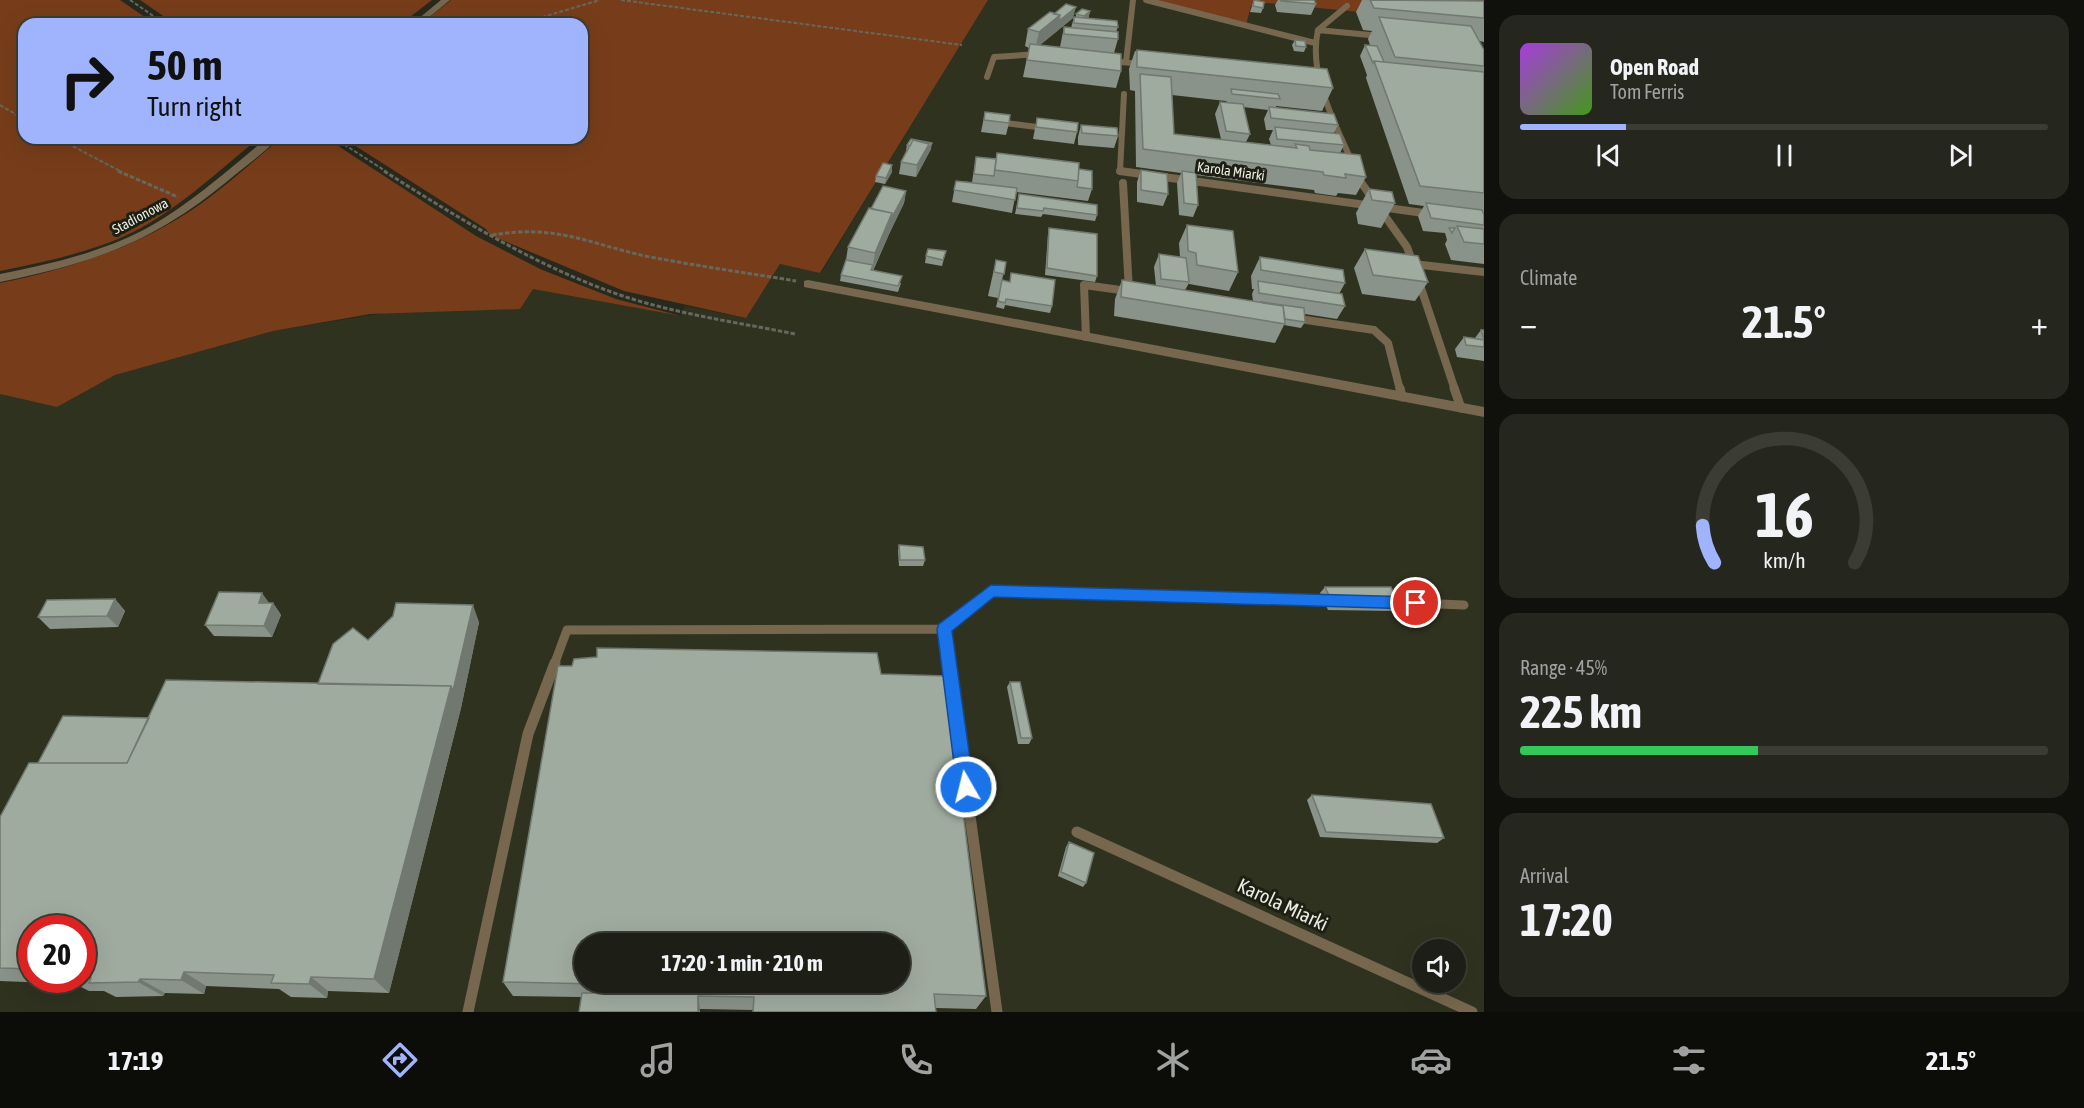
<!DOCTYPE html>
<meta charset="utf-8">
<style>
body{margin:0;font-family:"Asap Condensed",sans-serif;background:#25271f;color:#f1f3f6;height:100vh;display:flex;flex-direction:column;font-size:22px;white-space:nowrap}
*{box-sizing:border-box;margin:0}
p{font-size:20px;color:#a0a2a1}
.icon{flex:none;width:33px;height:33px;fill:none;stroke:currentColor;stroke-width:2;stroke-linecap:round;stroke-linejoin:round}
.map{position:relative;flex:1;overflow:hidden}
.panel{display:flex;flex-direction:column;gap:15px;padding:15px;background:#10110c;width:600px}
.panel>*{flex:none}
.hud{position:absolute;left:18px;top:18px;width:570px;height:126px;border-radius:18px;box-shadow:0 6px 24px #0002,0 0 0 2px #3b3d35;background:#a0b3fd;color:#111;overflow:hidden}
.tools{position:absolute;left:1412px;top:939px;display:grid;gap:12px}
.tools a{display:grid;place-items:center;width:54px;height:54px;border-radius:50%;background:#1d1f16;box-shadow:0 6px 24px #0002,0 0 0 2px #3b3d35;font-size:30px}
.speed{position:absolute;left:18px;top:915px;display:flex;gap:12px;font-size:30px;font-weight:700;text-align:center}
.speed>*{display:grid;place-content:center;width:78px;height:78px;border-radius:50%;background:#1d1f16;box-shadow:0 6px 24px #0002,0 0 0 2px #3b3d35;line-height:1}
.speed .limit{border:9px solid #d22;background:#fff;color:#111}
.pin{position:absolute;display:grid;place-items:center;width:51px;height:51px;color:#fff;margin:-26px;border:3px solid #fff;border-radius:50%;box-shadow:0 2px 6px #0007}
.me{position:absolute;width:66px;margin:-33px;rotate:352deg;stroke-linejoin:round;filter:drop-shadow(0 0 4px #0008)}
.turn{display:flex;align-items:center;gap:21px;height:126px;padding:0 30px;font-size:27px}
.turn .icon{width:78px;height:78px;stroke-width:2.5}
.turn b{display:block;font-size:42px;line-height:51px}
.big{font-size:45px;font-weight:700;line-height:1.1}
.panel .widget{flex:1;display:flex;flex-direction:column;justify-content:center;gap:9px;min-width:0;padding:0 21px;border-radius:18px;background:#25271f}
.panel .dial{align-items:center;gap:0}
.dial svg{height:156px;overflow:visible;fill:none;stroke:#3b3d35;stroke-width:7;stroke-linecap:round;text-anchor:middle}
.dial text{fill:#f1f3f6;stroke:none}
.song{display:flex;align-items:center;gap:18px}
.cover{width:72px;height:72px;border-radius:9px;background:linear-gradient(135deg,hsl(280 70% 55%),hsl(100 70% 35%))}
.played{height:6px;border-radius:3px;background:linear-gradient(90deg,#a0b3fd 20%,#3b3d35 20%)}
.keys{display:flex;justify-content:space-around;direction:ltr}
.heat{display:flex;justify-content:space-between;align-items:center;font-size:33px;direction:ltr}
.charge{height:9px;border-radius:4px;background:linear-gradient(90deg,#34c759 45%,#3b3d35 0)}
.trip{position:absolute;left:574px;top:933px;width:336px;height:60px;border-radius:30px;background:#1d1f16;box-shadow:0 6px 24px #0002,0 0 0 2px #3b3d35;font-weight:700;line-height:60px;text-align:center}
.tabs{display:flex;height:96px;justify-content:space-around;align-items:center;background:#0c0c09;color:#a0a2a1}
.tabs .icon{width:42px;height:42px}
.tabs .current{color:#a0b3fd}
.tabs b{font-size:27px;color:#f1f3f6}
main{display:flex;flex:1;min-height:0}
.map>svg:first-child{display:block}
</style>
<main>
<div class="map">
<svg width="1484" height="1012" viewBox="0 0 1484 1012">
<rect width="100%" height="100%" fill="#27291d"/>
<path fill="#303220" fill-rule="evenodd" d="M988,0H1149L1246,25L1251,6L1268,2L1484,24V1012H0V394L57,407L115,375L273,331L533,289L681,316L685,306L746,318L780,264L821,273ZM32,928H82V980H32ZM585,944H900V982H585ZM1422,950H1455V982H1422Z"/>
<path fill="#773d1a" d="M0,0H120L155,24H24V138H259C219,170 179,209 133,232C93,252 44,262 0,271Z
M140,0H432L401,24H175Z
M451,0H988L820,273L780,264L746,318L624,291L490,235L486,229L343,138H582V24H421Z
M1149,0H1484V24L1268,3L1251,6L1246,25Z
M281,138H326L476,236L540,269L616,299L681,316L533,289L520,309L370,314L273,331L115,375L57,407L0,394V283C68,269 133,249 192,210C223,189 252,162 281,138Z"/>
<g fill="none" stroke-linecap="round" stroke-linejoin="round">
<path stroke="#66685d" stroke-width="2" stroke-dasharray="4 2" stroke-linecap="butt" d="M130,0L165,24
M621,0L962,45
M519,24L600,0
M0,105L24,119
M57,138L122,172
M334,138L387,172"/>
<path stroke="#66685d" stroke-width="3" stroke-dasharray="4.5 2" stroke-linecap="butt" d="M118,171L178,197
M384,171C458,218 534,265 617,294C675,314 736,322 795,334
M492,235C559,224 588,244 650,257C698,266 747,273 796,281"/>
<path stroke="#76674e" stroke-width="6" d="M1146,0L1315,43
M1347,6L1318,30L1380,36
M1318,30C1307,78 1339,129 1356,172
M1109,61L1143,64
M1126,62L1133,0
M987,77L994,57L1039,54
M1124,94L1120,171L1130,172
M997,122L1045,128"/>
<path stroke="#76674e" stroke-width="8" d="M1120,171L1431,214
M1356,171L1360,181L1407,247L1414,266
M1123,183L1129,291
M1413,264L1484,272
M1418,279L1455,390
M1293,318L1374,330L1388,343L1400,390
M1086,337L1084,285L1128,291"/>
<path stroke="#76674e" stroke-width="9" d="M1400,388L1402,397
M1454,388L1461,408
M1389,602L1464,605
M554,665L567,630L944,629
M949,665L944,629L991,591L1333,601"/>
<path stroke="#76674e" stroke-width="11" d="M949,663L997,1012
M1077,832L1472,1012
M468,1012L528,734L555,663"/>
<path fill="#76674e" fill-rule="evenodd" d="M441,0H450L421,24H412Z
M267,138H278C266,151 250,163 236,174C158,240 99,262 0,282V274C51,264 103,252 149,227C192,203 229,169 267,138Z
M808,280L1484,407V417L804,287V281Z"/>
</g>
<path fill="#8a9389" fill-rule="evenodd" d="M1254,0L1263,8L1261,13L1250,12Z
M1278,0H1314L1316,4L1311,15L1277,12L1275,5Z
M1362,0L1484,1V42L1479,41L1484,50V213H1483L1484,215V264L1451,260L1445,244L1447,240L1445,233L1423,231L1418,216L1424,206L1409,204L1366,78L1367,75L1360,56L1365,45H1370L1368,39L1372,31L1363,30L1356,12Z
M1090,11L1088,19L1118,27L1116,32L1118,39L1114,53L1121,71L1116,88L1023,77L1029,48L1025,46L1028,29L1073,18L1040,45L1060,47L1064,27L1071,28L1074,17H1076V14Z
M1295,40L1306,47L1304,52L1294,51L1292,45Z
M1135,51L1333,88L1322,111L1276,106V108L1338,125L1334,133L1344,145L1340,153L1366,177L1356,195L1338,193L1336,196L1315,193L1314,190L1196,175L1198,205L1193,217L1179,215L1177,183L1181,173L1136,167L1135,91L1130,90L1129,69ZM1172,95L1226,101L1227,102H1220L1215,114L1221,139L1174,134ZM1243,107L1268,110L1264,119L1266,130H1273L1269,139L1271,145L1246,142L1250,134Z
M985,112L1009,123L1006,135L981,132Z
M1037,118L1077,132L1074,144L1033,139Z
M1081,125L1118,136L1114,148L1078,145V137Z
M907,145L931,149L916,177L899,174L901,162L906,151Z
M976,157L1079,169L1092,189L1088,201L1016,192L1012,213L952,202L956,181L972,182Z
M1141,170L1168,194L1163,206L1137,202V182Z
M892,172L885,184L875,182L876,176Z
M1369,189L1395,203L1381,228L1358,224L1356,213Z
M900,190L906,191L904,203L890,232L873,271L901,283L898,292L840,281L841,275L846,260L848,247L871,209Z
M1019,194L1097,215L1095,221L1043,214L1041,217L1015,214Z
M1187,225L1238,272L1229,291L1189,284V283L1185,290L1253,301L1252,294L1254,289H1252L1251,276L1260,257L1345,283L1339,294L1345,306L1337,319L1305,314V322L1301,328L1284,325L1275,343L1114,316L1115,299L1122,280L1156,286L1154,267L1159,254L1180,257L1179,243Z
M1049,228L1097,276L1095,282L1045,275L1048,234Z
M1365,249L1428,282L1415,301L1362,294L1354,268Z
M946,251L942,266L925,263L926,256Z
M996,260L1006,262L1002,280L1052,306L1050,313L1005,305L1004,309L996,307L999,295L998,298L988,296Z
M1481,330H1484V361L1457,357L1455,349L1464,337L1475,338Z
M899,545L925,560L923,566H899L898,551Z
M1325,587L1400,605L1395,611L1328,610L1320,593Z
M115,599L125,611L118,627L50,629L38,617Z
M269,603H273L281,615L272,637L214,636L205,625Z
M479,622L461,708L389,993L328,991L327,998L291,997L279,989L206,986L204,994L165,993L163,996L116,997L104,991H89L75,984L0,981V817L38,763L149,718L318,684L368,640ZM32,928H82V980H32Z
M597,657L881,674L986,996L976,1009L936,1008L753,1010L700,1009L581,997L513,996L503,982L572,666Z
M1010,682L1032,738L1029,744H1018L1007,687Z
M1312,795L1444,838L1437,843L1320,837L1307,800Z
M1069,842L1086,883L1083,887L1058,876L1066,847Z"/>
<path fill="#70786f" d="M1076,7L1073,18L1035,49L1039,32L1060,15Z
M1090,11L1087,24H1082L1084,16Z
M932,143L931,149L927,156L928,150Z
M929,144L927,156L916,177L917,165Z
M892,165V172L885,184L886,178Z
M906,191L904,203L890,232L870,276L871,270L873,265L875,253L892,213Z
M262,593L270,604L259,603Z
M115,599L125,611L118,627L107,616Z
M273,603L281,615L272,637L264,626Z
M473,605L479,622L461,708L389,993L374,979Z
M184,972L206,986L204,994L181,980Z
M311,977L328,991L327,998L309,984Z
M140,979L165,993L163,996L138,982Z
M698,996L700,1009V1012H698Z"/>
<path fill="#a0ab9f" stroke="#70786f" stroke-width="1.5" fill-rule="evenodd" d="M1254,0L1264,2L1263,8L1253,6Z
M1281,0H1314L1316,4L1281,1Z
M1370,0L1484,1V18L1374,8Z
M1066,4L1076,7L1059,21L1060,15L1054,14Z
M1082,9L1090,11L1084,16L1076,14Z
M1050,12L1060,15L1039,32L1028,29Z
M1074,17L1117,21L1118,27L1074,23Z
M1379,17L1471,26L1484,50V66L1395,57Z
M1064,27L1118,32V39L1064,34Z
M1295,40L1305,41L1306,47L1296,46Z
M1030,44L1121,54V71L1027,60Z
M1365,45L1377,46L1384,62L1374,61L1373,63Z
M1137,50L1327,69L1333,88L1137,67Z
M1374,61L1484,72V193L1420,186Z
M1140,74L1171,77L1174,134L1297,148L1295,144L1309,146L1310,150L1360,155L1366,177L1345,174L1346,178L1324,175L1323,172L1143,149Z
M1231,89L1278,94L1280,99L1232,94Z
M1220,102L1243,104L1250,134L1226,131Z
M1269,107L1334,114L1338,125L1271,118Z
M985,112L1010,115L1009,123L984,120Z
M1037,118L1078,123L1077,132L1036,127Z
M1081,125L1117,128L1118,136L1082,133Z
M1275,127L1340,134L1344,145L1277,139Z
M911,139L932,143L928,150L929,144L913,140L910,146L907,145Z
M913,140L929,144L917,165L901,162Z
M997,153L1079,163L1078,181L995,170Z
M976,157L996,159L994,176L974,174Z
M883,163L892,165L886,178L876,176Z
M1079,169L1092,171V189L1077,187L1078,181Z
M1141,170L1167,174L1168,194L1141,190Z
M1182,171L1196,173L1198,205L1184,203Z
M956,181L1017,188L1015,200L954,190Z
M883,186L906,191L891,219L892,213L871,209Z
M1369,189L1392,192L1395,203L1372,200Z
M1019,194L1097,205V215L1044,208L1043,211L1017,208Z
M1426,203L1482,210L1484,215V225L1431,218Z
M869,208L892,213L875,253L848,247Z
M1187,225L1233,231L1238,272L1197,265L1196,253L1188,251Z
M1457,226L1484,229V244L1464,242Z
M1049,228L1097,234V276L1047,268Z
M1449,228H1455L1452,233Z
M928,249L946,251L943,260L926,256Z
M1365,249L1418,256L1428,282L1373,275Z
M1159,254L1186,258L1189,282L1161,279Z
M1260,257L1343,270L1345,283L1261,270Z
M846,260L873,265L871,270L902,276L898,286L841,275Z
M996,260L1006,262L1004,274L994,272Z
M1011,273L1055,280L1052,306L1006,299L1005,303L998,301L1002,280L1010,282Z
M1122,280L1283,306L1285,324L1121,297Z
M1258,281L1342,294L1345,306L1259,293Z
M1262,302L1304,308L1305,322L1285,319L1283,306L1263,303Z
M1481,330H1484V339Z
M1464,337L1484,340V347L1466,345Z
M899,545L923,547L925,560H900Z
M1325,587H1391L1400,605L1333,604Z
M219,592L262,593L259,603H273L264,626L205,625Z
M115,599L107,616L38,617L47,600Z
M396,603L473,605L453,691L451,686L318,684L333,644L353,628L368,640L393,616Z
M597,648L877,653L881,674L946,676L986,996L934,994L936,1012H753L754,997L698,996V1012H579L582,993H594L595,984L503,982L558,666H572L574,659L597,657ZM585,944H900V982H585Z
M166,680L451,686L374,979L311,977L309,984L271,983L274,975L184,972L181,980L140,979L138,982L89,983L91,978L82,977V928H32V969L0,968V817L29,763H127Z
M1010,682H1020L1032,738H1021Z
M63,716L149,718L127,763H38Z
M1312,795L1431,804L1444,838L1326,832Z
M1069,842L1094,853L1086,883L1061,872Z"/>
<path fill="#1a73e8" stroke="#114b97" stroke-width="1.5" d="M991,585L1416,597L1424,603L1416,609L994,597L952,631L974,787L972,792L966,795L960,792L957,787L937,629L939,624Z"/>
<g text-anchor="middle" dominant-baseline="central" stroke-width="6" stroke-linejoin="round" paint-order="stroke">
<g font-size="14" fill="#eaebe3" stroke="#1e1f13">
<text transform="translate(1231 171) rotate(8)">Karola Miarki</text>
<text transform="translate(140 216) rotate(-28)">Stadionowa</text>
</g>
<g font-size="20" fill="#eaebe3" stroke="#1e1f13">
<text transform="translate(1283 904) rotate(25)">Karola Miarki</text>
</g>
</g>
</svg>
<div class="tools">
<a><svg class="icon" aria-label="sound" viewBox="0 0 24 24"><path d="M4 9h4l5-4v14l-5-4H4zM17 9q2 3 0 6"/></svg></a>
</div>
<div class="speed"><div class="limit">20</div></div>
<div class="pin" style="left:1416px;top:603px;background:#d93025"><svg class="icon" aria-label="arrive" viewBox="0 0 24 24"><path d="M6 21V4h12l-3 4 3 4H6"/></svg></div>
<svg class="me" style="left:966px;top:787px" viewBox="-20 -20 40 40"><circle r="17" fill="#1a73e8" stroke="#fff" stroke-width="3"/><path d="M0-11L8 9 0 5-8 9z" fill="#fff"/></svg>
<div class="trip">17:20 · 1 min · 210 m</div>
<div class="hud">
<div class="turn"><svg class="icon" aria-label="right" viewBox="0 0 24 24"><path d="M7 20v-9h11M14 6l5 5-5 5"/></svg><div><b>50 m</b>Turn right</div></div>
</div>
</div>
<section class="panel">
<div class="widget">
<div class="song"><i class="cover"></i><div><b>Open Road</b><p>Tom Ferris</p></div></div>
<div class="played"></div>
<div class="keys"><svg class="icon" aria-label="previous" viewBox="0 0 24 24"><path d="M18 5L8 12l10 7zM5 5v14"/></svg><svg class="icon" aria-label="pause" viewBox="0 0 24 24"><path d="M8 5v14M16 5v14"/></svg><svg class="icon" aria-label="next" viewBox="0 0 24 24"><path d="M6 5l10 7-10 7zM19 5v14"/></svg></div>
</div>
<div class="widget"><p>Climate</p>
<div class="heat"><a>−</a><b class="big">21.5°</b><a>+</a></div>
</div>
<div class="widget dial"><svg viewBox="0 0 100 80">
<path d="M14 69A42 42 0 1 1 86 69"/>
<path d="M14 69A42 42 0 0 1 8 50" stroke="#a0b3fd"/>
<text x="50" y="56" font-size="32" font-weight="700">16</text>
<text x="50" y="72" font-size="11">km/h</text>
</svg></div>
<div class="widget"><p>Range · 45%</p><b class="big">225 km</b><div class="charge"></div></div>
<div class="widget"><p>Arrival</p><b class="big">17:20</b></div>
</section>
</main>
<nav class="tabs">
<b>17:19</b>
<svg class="icon current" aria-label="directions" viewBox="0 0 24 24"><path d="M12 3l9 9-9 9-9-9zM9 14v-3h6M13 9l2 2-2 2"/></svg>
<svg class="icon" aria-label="music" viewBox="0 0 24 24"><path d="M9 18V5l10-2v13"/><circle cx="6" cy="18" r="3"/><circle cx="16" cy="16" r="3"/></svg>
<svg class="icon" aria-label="phone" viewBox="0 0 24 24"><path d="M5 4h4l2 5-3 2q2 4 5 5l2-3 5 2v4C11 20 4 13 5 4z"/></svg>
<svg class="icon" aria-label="climate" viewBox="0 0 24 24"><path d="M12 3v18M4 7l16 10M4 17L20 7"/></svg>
<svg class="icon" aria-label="car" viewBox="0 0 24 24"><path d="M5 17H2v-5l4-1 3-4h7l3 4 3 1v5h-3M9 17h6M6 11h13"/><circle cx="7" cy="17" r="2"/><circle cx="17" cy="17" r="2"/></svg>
<svg class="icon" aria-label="filters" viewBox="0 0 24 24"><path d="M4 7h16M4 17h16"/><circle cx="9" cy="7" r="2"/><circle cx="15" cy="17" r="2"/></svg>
<b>21.5°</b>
</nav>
